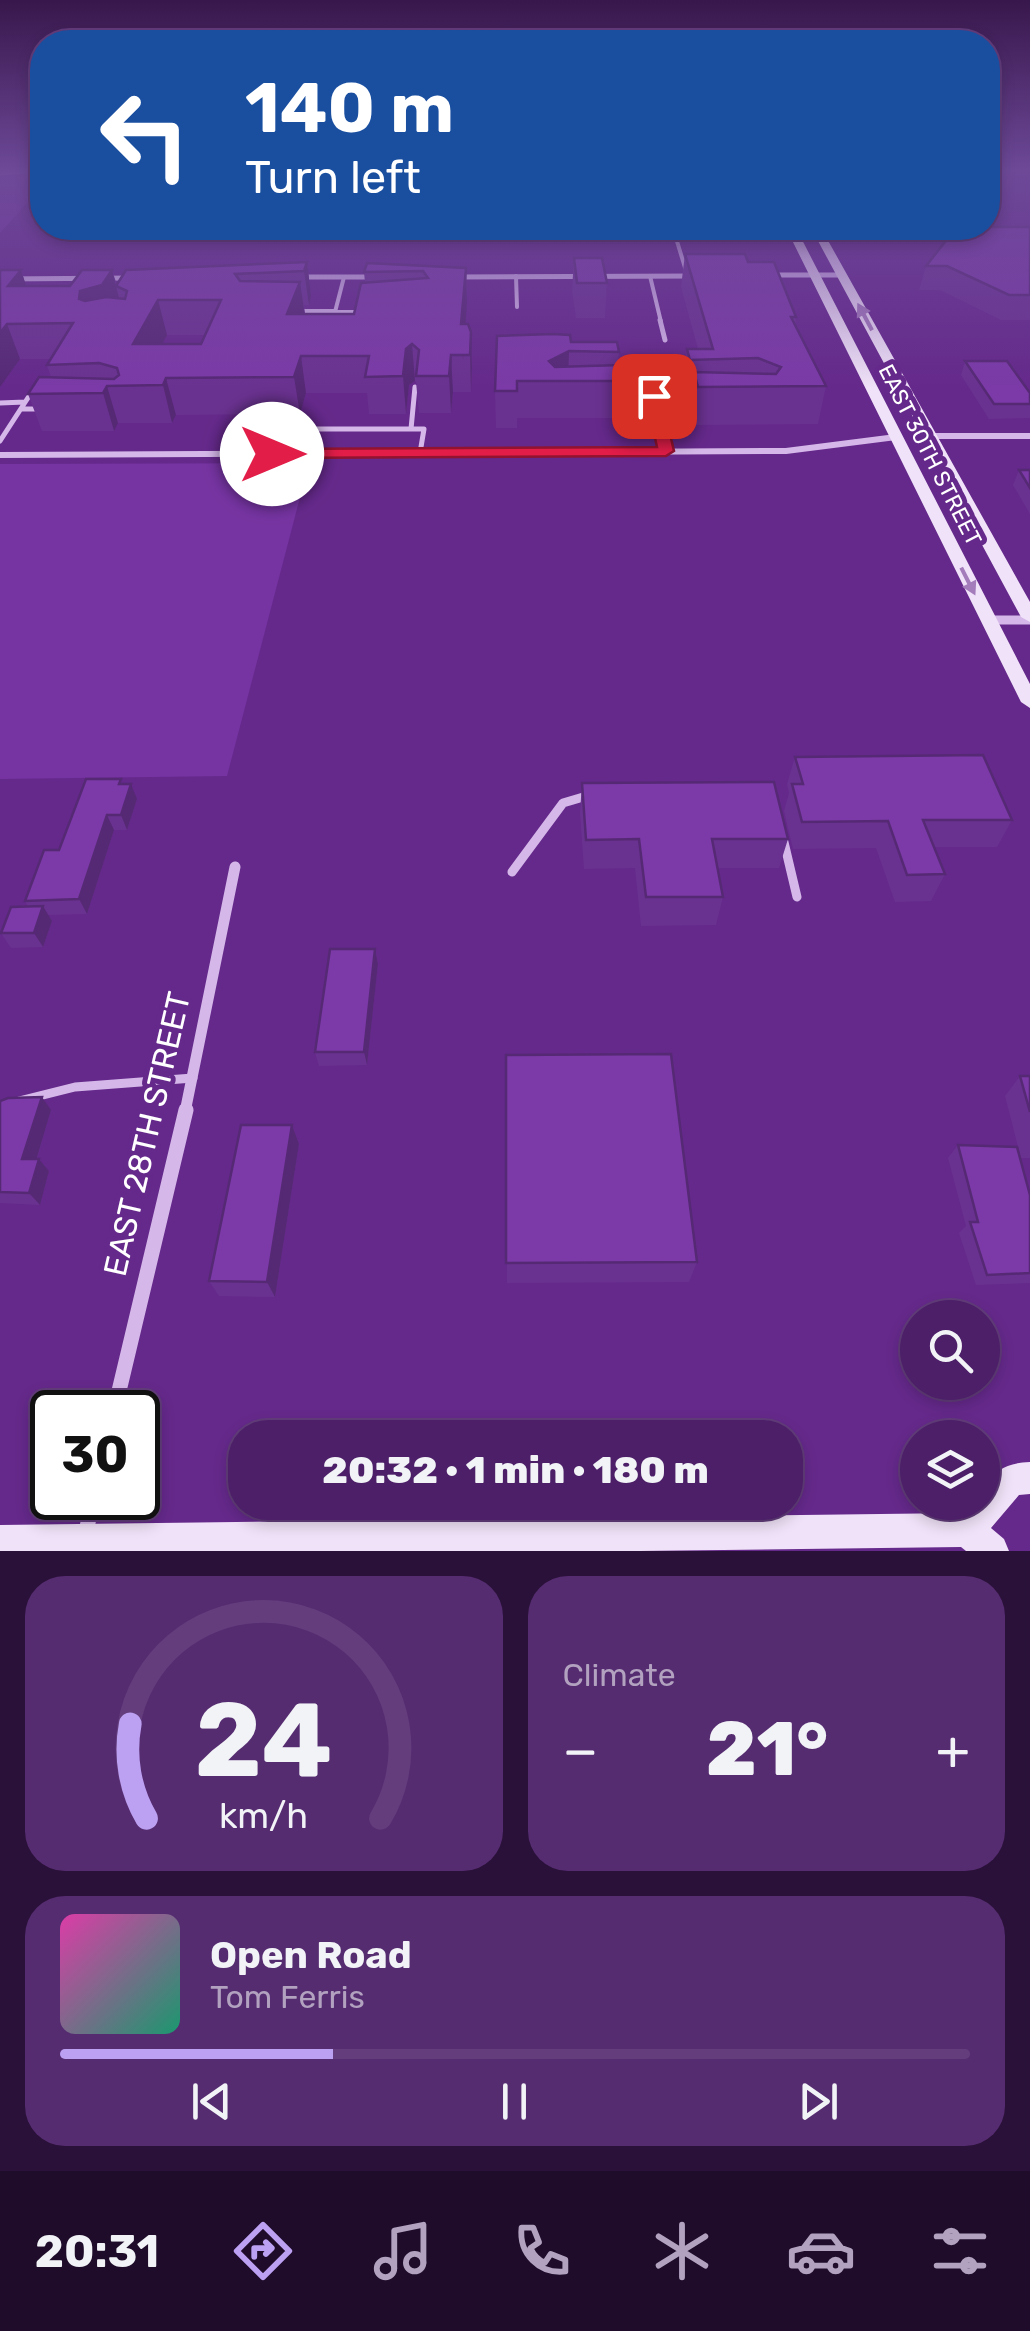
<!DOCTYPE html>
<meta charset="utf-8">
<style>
body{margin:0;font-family:Rubik,sans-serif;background:#562c71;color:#f1f3f6;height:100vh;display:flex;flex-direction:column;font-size:38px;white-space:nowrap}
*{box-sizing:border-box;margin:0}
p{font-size:32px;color:#b2a2c0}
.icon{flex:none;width:55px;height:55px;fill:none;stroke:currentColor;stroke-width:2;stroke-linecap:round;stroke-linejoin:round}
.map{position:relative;height:1551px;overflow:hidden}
.side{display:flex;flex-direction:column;gap:25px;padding:25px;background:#2a1139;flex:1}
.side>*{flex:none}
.banner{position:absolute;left:30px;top:30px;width:970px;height:210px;border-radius:40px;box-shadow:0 5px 15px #0003,0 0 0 2px #633d7c;background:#1a4fa0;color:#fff;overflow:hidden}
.buttons{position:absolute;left:900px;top:1300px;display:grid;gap:20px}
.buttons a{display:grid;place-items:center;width:100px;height:100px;border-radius:50%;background:#4c1f68;box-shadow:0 5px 15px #0003,0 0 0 2px #633d7c;font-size:50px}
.speed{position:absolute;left:30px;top:1390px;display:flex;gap:20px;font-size:50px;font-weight:700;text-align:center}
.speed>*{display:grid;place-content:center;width:130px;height:130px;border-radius:50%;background:#4c1f68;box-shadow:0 5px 15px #0003,0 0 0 2px #633d7c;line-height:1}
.speed .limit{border:5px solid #111;border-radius:15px;background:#fff;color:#111}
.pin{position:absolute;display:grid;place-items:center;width:85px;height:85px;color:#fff;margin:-42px;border-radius:20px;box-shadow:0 5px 15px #0006}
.me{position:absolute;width:110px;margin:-55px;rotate:90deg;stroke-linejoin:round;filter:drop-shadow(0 0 8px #0008)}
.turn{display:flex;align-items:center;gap:35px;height:210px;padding:0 50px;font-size:45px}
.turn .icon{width:130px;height:130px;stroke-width:2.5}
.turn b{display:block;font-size:70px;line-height:85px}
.big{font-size:75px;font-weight:800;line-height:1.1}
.side .widget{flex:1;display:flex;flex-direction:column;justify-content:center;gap:15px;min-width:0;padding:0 35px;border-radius:40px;background:#562c71}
.side .dial{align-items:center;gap:0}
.dial svg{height:260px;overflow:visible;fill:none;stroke:#633d7c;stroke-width:7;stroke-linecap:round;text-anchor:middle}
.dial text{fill:#f1f3f6;stroke:none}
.song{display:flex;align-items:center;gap:30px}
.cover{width:120px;height:120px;border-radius:15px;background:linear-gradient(135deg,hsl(320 70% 55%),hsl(160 70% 35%))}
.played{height:10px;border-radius:5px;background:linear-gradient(90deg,#bca0f2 30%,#633d7c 30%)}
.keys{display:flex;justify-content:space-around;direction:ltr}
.heat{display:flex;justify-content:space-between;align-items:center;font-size:55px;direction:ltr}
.side .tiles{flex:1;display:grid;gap:25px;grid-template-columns:1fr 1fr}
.widget:last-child{grid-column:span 2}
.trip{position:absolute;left:228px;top:1420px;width:575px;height:100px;border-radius:40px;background:#4c1f68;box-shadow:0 5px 15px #0003,0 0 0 2px #633d7c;font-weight:800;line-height:100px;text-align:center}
.tab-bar{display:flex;height:160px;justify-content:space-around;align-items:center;background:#1e0c2a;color:#b2a2c0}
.tab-bar .icon{width:70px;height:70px}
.tab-bar .selected{color:#bca0f2}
.tab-bar b{font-size:45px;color:#f1f3f6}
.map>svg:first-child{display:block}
</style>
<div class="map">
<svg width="1030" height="1551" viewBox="0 0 1030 1551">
<rect width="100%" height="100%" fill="#65298b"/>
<path fill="#7634a2" d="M42,176V186L0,233V177Z
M309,463L227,776L0,779V464Z"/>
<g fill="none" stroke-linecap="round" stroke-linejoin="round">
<path stroke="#d5b8e9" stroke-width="4" d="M673,228L686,271
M516,276L517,307
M650,276L661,322
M296,311H335
M335,312H361
M335,312L344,277"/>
<path stroke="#d5b8e9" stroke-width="5" d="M660,320L665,340
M652,388L666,451
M613,397L654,396
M0,403L25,402
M656,404H700
M21,409H40
M411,429L415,387
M0,441L33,390
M235,454L246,429H424L420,453"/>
<path stroke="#d5b8e9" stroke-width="9" d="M783,838L797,897
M512,872L563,803L590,795
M19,1101L75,1087L193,1078"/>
<path stroke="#d5b8e9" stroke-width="5" d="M0,173L25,171
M766,275H842
M296,277H374
M456,277L694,276
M0,279L134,278"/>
<path stroke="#d5b8e9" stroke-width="6" d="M931,436H1030
M0,455L786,451L896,437"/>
<path stroke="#d5b8e9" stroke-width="9" d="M988,620H1030"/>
<path stroke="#d5b8e9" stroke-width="11" d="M185,1112L235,867"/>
<path stroke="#d5b8e9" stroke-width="15" d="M114,1412L186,1110
M85,1535L94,1498"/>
<path fill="#f0e2f8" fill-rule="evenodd" d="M786,228H796L1030,684V708L1021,702Z
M811,228H821L1030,602V622L1021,617Z
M1030,1462V1494L1019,1495L991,1528L1004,1539L1009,1551H966L961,1547L640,1551H0V1525L959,1513L969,1502H982V1487C998,1469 1006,1463 1030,1462Z"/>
</g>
<path fill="#6a3290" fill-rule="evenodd" d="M1030,227V320H1001L940,290H919L926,266Z
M471,228H574L551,229L548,243L472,240Z
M685,254L748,262L796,317L795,325L826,386L818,424L693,425L689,409L691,397H686L683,385L687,349H698L681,287Z
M574,258L607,283L605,318H576L572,291Z
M307,262L311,296L309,305H304L305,314H354L365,283L364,272L466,268L467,302L465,324L471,332L472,368L471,392H453L451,413H419L416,382L415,381L409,385L406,414H369L367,393H306L300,414L176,415L172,423H118L114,431H42L28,394L51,377L47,365L50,359H20L0,387V270H21L26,286H70L112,270L117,285ZM167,335H205L201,344H162Z
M571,342L619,352L618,365L624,381L621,418H517V428H496L495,391Z
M965,361L1030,393V418L989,419L961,375Z
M1019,470H1030V514L1013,485Z
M795,757L1012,820L997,847H934L945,874L931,901L895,902L876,848L793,849L784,811L789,793L787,784Z
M582,783L788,839L779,868H717L723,897L716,925L641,926L635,868L584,869L580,813Z
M123,784L137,799L127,830H114L87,914L48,915L52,921L43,947L11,948L1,933L28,907L25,901L59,850Z
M375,949L378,964L367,1065L319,1066L315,1052Z
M506,1055L697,1262L689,1282L507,1283Z
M1020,1076H1030V1158H1021L1005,1096Z
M0,1101L51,1110L37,1159H39L49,1171L40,1205L0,1203Z
M292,1125L299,1144L275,1297L219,1296L209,1281Z
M958,1145L1030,1195V1283L976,1285L959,1233L966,1226L948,1158Z"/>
<path fill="#562975" d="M307,262L311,296L309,305L304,271Z
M466,268L467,302L463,360L461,324Z
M21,270L32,304L8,286Z
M112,270L121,306L112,320L79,299L80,291Z
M300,282L305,316L287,314Z
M158,300L167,335L143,381L133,344Z
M7,324L20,359L0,387V333Z
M471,332L472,368L471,392L470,355Z
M412,344L415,381L409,385L406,414L403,376L406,349Z
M569,351L568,381L549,361Z
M451,355L453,392L451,413L449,376Z
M301,356L306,393L300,414L294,377Z
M166,378L176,415L172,423L163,385Z
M107,386L118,423L114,431L103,393Z
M131,784L137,799L127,830L121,815Z
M107,815L114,830L87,914L79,899Z
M43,906L52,921L43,947L34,933Z
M375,949L378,964L367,1065L364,1052Z
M42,1097L51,1110L33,1171L22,1159Z
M292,1125L299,1144L275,1297L267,1282Z
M39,1159L49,1171L40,1205L29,1193Z"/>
<path fill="#7b3aa7" stroke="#562975" stroke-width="2.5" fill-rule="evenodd" d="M988,227H1030V295H1009L947,266H926L956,228Z
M685,254H745L748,262H774L796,317H791L826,386L698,387L694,372L776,374L781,367L758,358L690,360L687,349H713Z
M574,258H602L607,283H577Z
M307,262L304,271L235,274L240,281L300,282L287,314H354L361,283L428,278L423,271L364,272L367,263L466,268L461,324H468L471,332L470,355H451L449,376H416L419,350L412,344L406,349L403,376L365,377L369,356H301L294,377L166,378L163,385L107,386L103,393L28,394L39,377L114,379L119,375L117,368L99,363L47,365L73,323L7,324L0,333V270H21L8,286H70L82,270H112L102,285L80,291L79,299L85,301L106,297L125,299L127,291L116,286L126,270ZM158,300H221L201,344H133Z
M553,334L570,335L571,342H617L619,352L569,351L549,361L555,367L621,365L624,381H517V391H495L497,336Z
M965,361H1007L1030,393V404H994Z
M1019,470H1030V488Z
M983,755L1012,820H923L945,874L907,875L888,821L802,822L792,784H803L795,757Z
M86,779H121L119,784H131L121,815H107L79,899L25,901L44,850H59Z
M774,782L788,839H712L723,897H646L639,839L586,840L582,783Z
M43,906L34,933H1L11,907Z
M330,949H375L364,1052H315Z
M671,1054L697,1262L506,1263V1055Z
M1020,1076H1030V1112Z
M42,1097L22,1159H39L29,1193L0,1192V1101L8,1098Z
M241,1125H292L267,1282L209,1281Z
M958,1145L1017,1147L1030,1195V1273L987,1275L970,1222H978Z"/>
<defs><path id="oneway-solid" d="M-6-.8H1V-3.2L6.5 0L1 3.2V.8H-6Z" transform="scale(2.5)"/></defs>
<g fill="#a47cbc">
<use href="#oneway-solid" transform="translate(865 317) rotate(-118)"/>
<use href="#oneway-solid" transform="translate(968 581) rotate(63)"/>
</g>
<linearGradient id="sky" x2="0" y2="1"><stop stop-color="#38174c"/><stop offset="0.44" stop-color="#6d4998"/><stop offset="1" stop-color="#6d4998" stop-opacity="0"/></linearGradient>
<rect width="1030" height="388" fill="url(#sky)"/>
<path fill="#e11d48" stroke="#92132f" stroke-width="2.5" d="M654,392L661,396L674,451L666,456L272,458L264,454L272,449L657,447L646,396Z"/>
<g text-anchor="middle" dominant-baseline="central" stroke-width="10" stroke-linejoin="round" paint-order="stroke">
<g font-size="22" fill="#fff" stroke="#65298b">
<text transform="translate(930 455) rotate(63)">EAST 30TH STREET</text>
</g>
<g font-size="32" fill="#fff" stroke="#65298b">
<text transform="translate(147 1134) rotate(-77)">EAST 28TH STREET</text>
</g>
</g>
</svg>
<div class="buttons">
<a><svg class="icon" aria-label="search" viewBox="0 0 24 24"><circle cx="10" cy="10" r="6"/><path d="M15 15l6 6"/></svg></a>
<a><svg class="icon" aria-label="layers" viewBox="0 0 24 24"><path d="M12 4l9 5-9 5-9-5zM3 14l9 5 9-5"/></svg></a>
</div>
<div class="speed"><div class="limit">30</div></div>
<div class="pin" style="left:654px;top:396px;background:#d93025"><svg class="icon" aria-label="arrive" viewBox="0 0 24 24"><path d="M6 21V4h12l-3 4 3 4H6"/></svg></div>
<svg class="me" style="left:272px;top:454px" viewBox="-20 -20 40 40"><circle r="19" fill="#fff"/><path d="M0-13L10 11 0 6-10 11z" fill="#e11d48"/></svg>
<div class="trip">20:32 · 1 min · 180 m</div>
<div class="banner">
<div class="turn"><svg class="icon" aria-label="left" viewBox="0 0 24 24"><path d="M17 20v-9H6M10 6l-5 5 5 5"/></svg><div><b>140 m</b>Turn left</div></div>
</div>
</div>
<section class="side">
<div class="tiles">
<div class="widget dial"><svg viewBox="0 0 100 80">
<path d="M14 69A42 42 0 1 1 86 69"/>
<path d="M14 69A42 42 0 0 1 9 40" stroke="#bca0f2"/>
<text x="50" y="56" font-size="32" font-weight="700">24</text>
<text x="50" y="72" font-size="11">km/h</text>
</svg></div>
<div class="widget"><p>Climate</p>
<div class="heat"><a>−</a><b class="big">21°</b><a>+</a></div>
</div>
<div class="widget">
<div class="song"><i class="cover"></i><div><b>Open Road</b><p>Tom Ferris</p></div></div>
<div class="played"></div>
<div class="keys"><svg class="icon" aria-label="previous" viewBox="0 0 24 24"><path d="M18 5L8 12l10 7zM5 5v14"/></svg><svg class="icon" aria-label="pause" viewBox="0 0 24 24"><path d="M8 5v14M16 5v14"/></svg><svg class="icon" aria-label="next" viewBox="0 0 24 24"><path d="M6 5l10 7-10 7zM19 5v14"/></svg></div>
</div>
</div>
</section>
<nav class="tab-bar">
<b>20:31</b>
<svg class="icon selected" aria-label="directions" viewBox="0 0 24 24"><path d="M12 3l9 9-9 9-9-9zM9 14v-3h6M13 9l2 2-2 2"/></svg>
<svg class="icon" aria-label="music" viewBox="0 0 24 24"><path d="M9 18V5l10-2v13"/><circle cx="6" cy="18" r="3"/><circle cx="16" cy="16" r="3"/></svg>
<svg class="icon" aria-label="phone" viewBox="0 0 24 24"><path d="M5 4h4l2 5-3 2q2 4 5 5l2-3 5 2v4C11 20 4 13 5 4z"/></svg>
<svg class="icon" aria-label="climate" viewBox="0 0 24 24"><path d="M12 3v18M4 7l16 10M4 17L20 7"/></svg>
<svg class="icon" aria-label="car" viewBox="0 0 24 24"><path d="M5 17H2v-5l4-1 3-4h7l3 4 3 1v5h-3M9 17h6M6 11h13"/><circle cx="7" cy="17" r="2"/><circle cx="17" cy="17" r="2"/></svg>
<svg class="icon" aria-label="filters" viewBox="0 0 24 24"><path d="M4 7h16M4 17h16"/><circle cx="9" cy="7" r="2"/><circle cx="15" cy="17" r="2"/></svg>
</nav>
